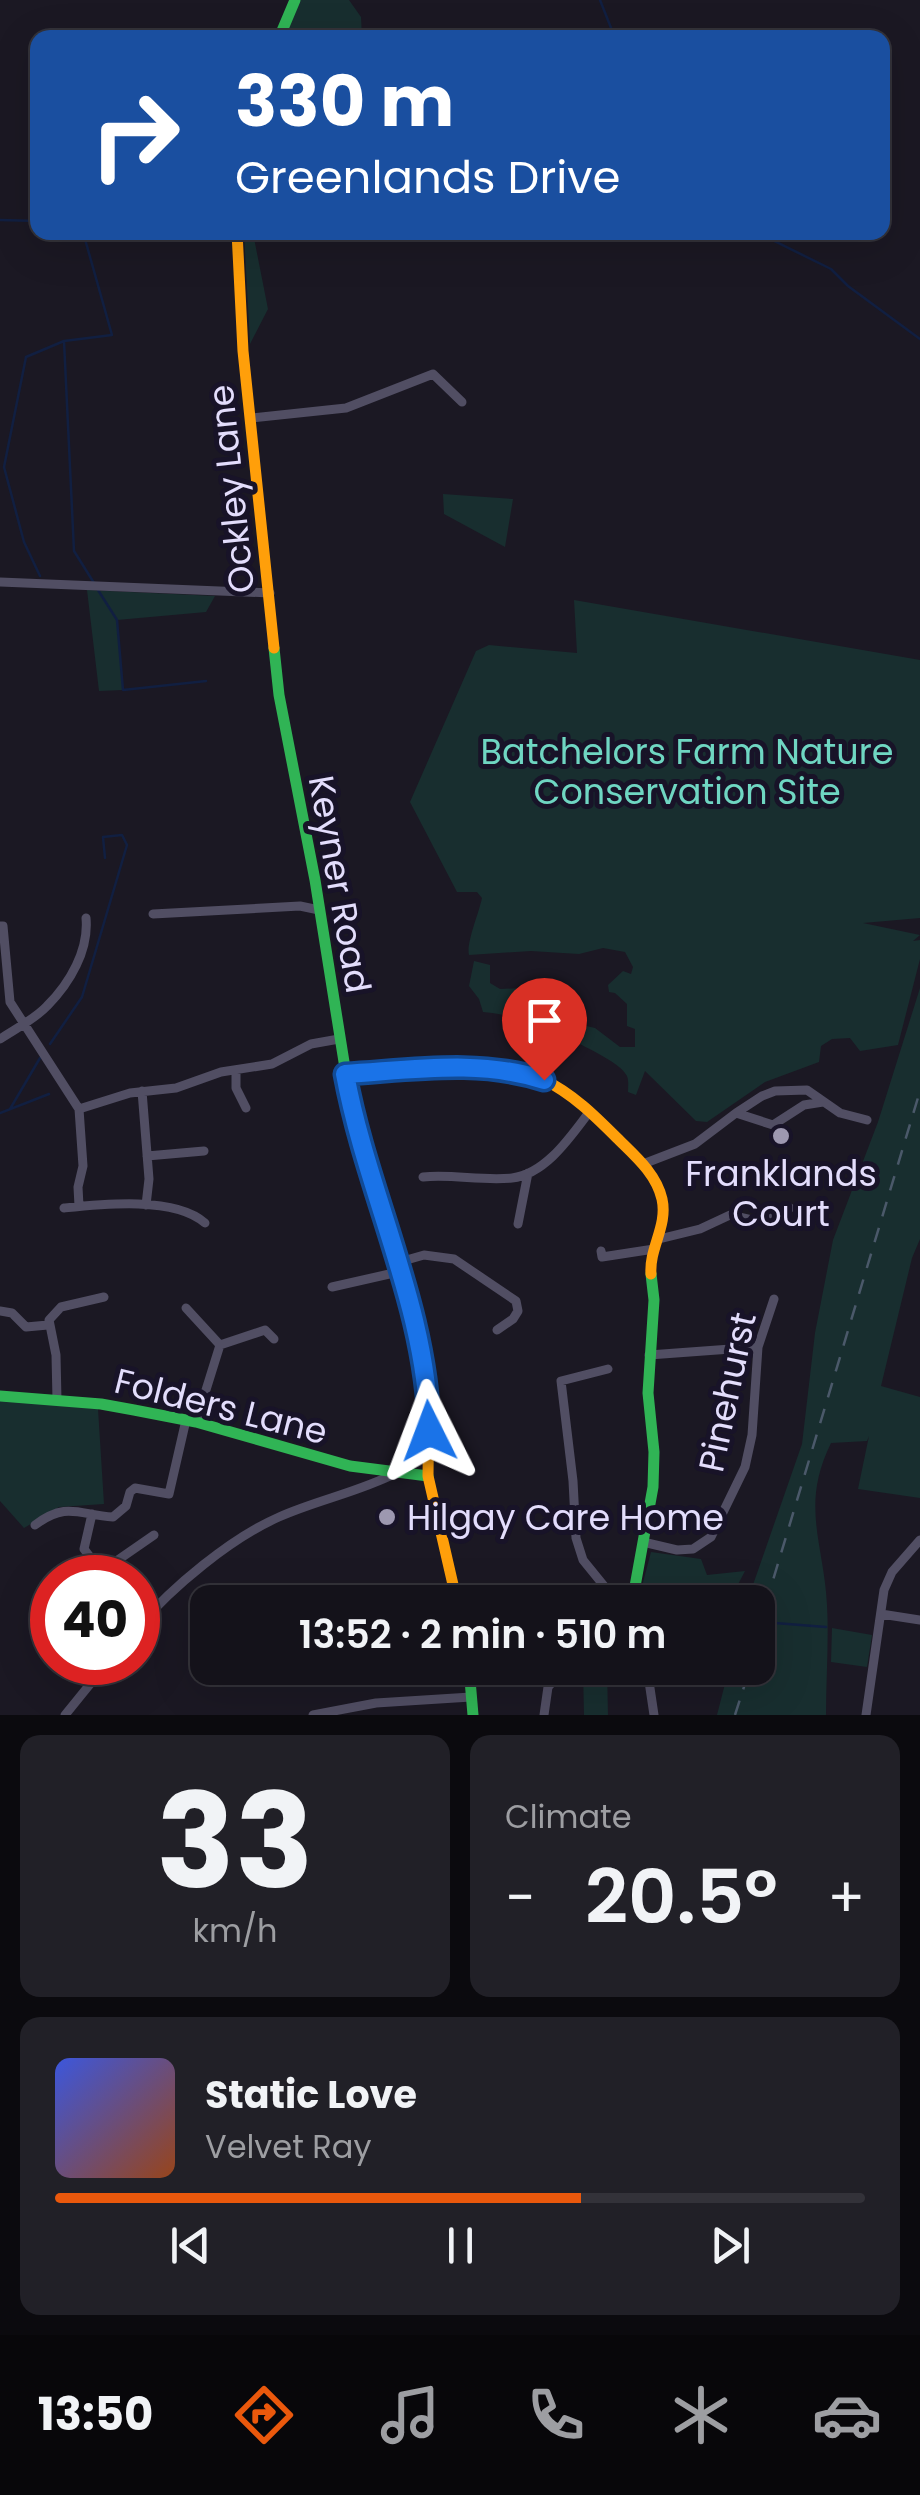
<!DOCTYPE html>
<meta charset="utf-8">
<style>
body{margin:0;font-family:Poppins,sans-serif;background:#212027;color:#f1f3f6;height:100vh;display:flex;flex-direction:column;font-size:38px;white-space:nowrap}
*{box-sizing:border-box;margin:0}
p{font-size:32px;color:#9d9ea2}
.icon{flex:none;width:55px;height:55px;fill:none;stroke:currentColor;stroke-width:2;stroke-linecap:round;stroke-linejoin:round}
.map{position:relative;height:1715px;overflow:hidden}
.details{display:flex;flex-direction:column;gap:20px;padding:20px;background:#0b0a0e;flex:1}
.details>*{flex:none}
.hud{position:absolute;left:30px;top:30px;width:860px;height:210px;border-radius:20px;box-shadow:0 10px 40px #0002,0 0 0 2px #333239;background:#1a4fa0;color:#fff;overflow:hidden}
.speed{position:absolute;left:30px;top:1555px;display:flex;gap:20px;font-size:50px;font-weight:700;text-align:center}
.speed>*{display:grid;place-content:center;width:130px;height:130px;border-radius:50%;background:#14121a;box-shadow:0 10px 40px #0002,0 0 0 2px #333239;line-height:1}
.speed .limit{border:15px solid #d22;background:#fff;color:#111}
.pin{position:absolute;display:grid;place-items:center;width:85px;height:85px;color:#fff;margin:-102px -42px;border-radius:50% 50% 50% 0;rotate:-45deg;box-shadow:0 0 10px #0007}
.pin .icon{rotate:45deg}
.me{position:absolute;width:110px;margin:-55px;rotate:357deg;stroke-linejoin:round;filter:drop-shadow(0 0 8px #0008)}
.turn{display:flex;align-items:center;gap:35px;height:210px;padding:0 40px;font-size:45px}
.turn .icon{width:130px;height:130px;stroke-width:2.5}
.turn b{display:block;font-size:70px;line-height:85px}
.big{font-size:75px;font-weight:600;line-height:1.1}
.details .tile{flex:1;display:flex;flex-direction:column;justify-content:center;gap:15px;min-width:0;padding:0 35px;border-radius:20px;background:#212027}
.details .dial{align-items:center;gap:0}
.dial b{font-size:130px;line-height:1}
.song{display:flex;align-items:center;gap:30px}
.cover{width:120px;height:120px;border-radius:15px;background:linear-gradient(135deg,hsl(230 70% 55%),hsl(20 70% 35%))}
.played{height:10px;border-radius:5px;background:linear-gradient(90deg,#ea580c 65%,#333239 65%)}
.keys{display:flex;justify-content:space-around;direction:ltr}
.heat{display:flex;justify-content:space-between;align-items:center;font-size:55px;direction:ltr}
.details .tiles{flex:1;display:grid;gap:20px;grid-template-columns:1fr 1fr}
.tile:last-child{grid-column:span 2}
.trip{position:absolute;left:190px;top:1585px;width:585px;height:100px;border-radius:20px;background:#14121a;box-shadow:0 10px 40px #0002,0 0 0 2px #333239;font-weight:600;line-height:100px;text-align:center}
.tab-bar{display:flex;height:160px;justify-content:space-around;align-items:center;background:#08070a;color:#9d9ea2}
.tab-bar .icon{width:70px;height:70px}
.tab-bar .current{color:#ea580c}
.tab-bar b{font-size:45px;color:#f1f3f6}
.map>svg:first-child{display:block}
</style>
<div class="map">
<svg width="920" height="1715" viewBox="0 0 920 1715">
<rect width="100%" height="100%" fill="#1b1823"/>
<path fill="#182e2f" d="M289,0H349L361,17L362,37L284,38Z
M244,233H253L268,309L250,344Z
M443,494L513,499L505,547L444,514Z
M87,590L215,596L206,612L117,620L123,690L99,691Z
M574,600L920,660V918L863,923L920,935L913,941L920,940V959L898,1045L860,1051L850,1038L832,1039L821,1046L819,1062L765,1082L707,1122L696,1121L645,1071L636,1095L628,1092C628,1087 629,1081 627,1076C618,1057 555,1037 539,1017C519,1022 504,1013 483,1012L479,999L469,986L474,961L490,965V983L500,989L522,988L547,1001L564,1021L595,1028L620,1047H635V1029L627,1026V1004L615,993L609,992L608,985L623,971L631,974L633,967L625,952L603,948L579,954L531,951L469,955C466,943 479,913 482,898L477,892H457L410,802L476,651L489,645L577,653Z
M920,988V1239L912,1258L881,1386L920,1397V1498L858,1489L869,1436L867,1441L831,1443C800,1506 824,1543 827,1605C829,1641 826,1679 826,1715H717L729,1668H758V1602H747L802,1444L815,1333L833,1240L878,1122Z
M0,1400L98,1409L104,1504L59,1507L24,1528L0,1501Z
M651,1552L701,1559L707,1575L745,1571L729,1602H644L641,1590Z
M832,1628L872,1635L867,1667L831,1662Z
M583,1668H607L608,1715H584Z"/>
<g fill="none" stroke-linecap="round" stroke-linejoin="round">
<path stroke="#111f41" stroke-width="2.5" d="M600,0L615,38
M0,220L38,221
M756,232L831,269L848,286L920,339
M64,341L74,551L94,583
M40,576L24,542L4,467L26,357L64,341L112,335L83,232
M98,590L117,620L123,690L206,681
M50,1044L82,997L127,845L122,835L103,837L105,858
M10,1109L40,1058
M0,1113L49,1094
M775,1623L826,1627"/>
<path stroke="#514e63" stroke-width="9" d="M251,418L346,408L433,374L462,402
M0,582L270,593
M153,914L300,906L319,910
M0,926H3L10,1002L79,1109L130,1093L176,1088L221,1072L272,1064L311,1044L339,1039
M0,1039C15,1029 35,1019 47,1006C70,983 89,950 86,918
M236,1070V1088L246,1108
M142,1091L149,1179L146,1205
M736,1113L762,1096L775,1091L807,1090L840,1113L867,1120
M147,1156L204,1151
M643,1164L695,1144L736,1113L773,1125L804,1105L823,1102
M423,1177C452,1174 482,1181 512,1178C546,1174 571,1136 590,1111
M79,1206L78,1187L83,1166L79,1109
M64,1208C102,1204 175,1196 205,1223
M518,1224L528,1173
M659,1239L700,1229L730,1215L752,1220L790,1208
M601,1251L602,1257L654,1249
M396,1263L424,1255L454,1259L516,1301L518,1311L513,1319L497,1330
M332,1287L398,1272
M186,1308L220,1345
M0,1311L12,1313L26,1327L48,1325
M649,1355L758,1347
M608,1369L561,1381L573,1481L576,1538L583,1560L609,1592H634
M57,1400L56,1355L49,1320L61,1307L104,1297
M196,1422L220,1345L265,1330L274,1339
M92,1514L84,1549L106,1578
M35,1525C67,1501 79,1515 113,1517L126,1506L130,1492L135,1488L169,1494L186,1420
M643,1542L677,1550L693,1549L711,1537L745,1467L752,1435L758,1347L774,1299
M102,1571L154,1535
M881,1614L920,1620
M138,1627C172,1587 231,1538 279,1517C317,1500 359,1492 396,1473
M647,1668L654,1715
M65,1715L108,1662
M313,1715L376,1703L471,1697
M544,1715L548,1687L559,1675L556,1668
M866,1715L884,1590L892,1572L920,1540"/>
<path stroke="#30b455" stroke-width="11" d="M279,38L295,0
M274,648L279,695L315,880L352,1112L405,1300
M0,1396L101,1404L134,1410L196,1422L350,1466L428,1476
M636,1602L634,1592L653,1487L654,1452L648,1393L654,1300L651,1274
M469,1668L473,1715"/>
<path stroke="#ff9f0a" stroke-width="11" d="M237,232L243,351L274,648
M345,1074C407,1070 485,1053 544,1080C572,1093 596,1117 617,1138C634,1155 656,1173 662,1199C668,1226 649,1248 651,1274
M405,1300L429,1396L428,1476L457,1602"/>
<path stroke="#4b596a" stroke-width="2.5" stroke-dasharray="15 12" stroke-linecap="butt" d="M758,1630L920,1091
M735,1715L750,1668"/>
</g>
<g fill="none" stroke-linecap="round" stroke-linejoin="round">
<defs>
<path id="route" d="M429,1431C428,1309 367,1194 345,1074C413,1070 479,1059 544,1080"/>
</defs>
<use href="#route" stroke="#114b97" stroke-width="25"/>
<use href="#route" stroke="#1a73e8" stroke-width="18"/>
</g>
<g fill="#9d98b0" stroke="#181328" stroke-width="4">
<circle cx="781" cy="1136" r="10"/>
<circle cx="387" cy="1517" r="10"/>
</g>
<g text-anchor="middle" dominant-baseline="central" stroke-width="10" stroke-linejoin="round" paint-order="stroke">
<g font-size="35" fill="#e3ddfc" stroke="#181328">
<text transform="translate(231 489) rotate(-96)">Ockley Lane</text>
<text transform="translate(340 884) rotate(80)">Keyner Road</text>
<text transform="translate(727 1392) rotate(-78)">Pinehurst</text>
<text transform="translate(221 1406) rotate(14)">Folders Lane</text>
</g>
<g font-size="35" fill="#6fd6c2" stroke="#181328">
<text x="687" y="751">Batchelors Farm Nature<tspan x="687" dy="40">Conservation Site</tspan></text>
</g>
<g font-size="35" fill="#e3ddfc" stroke="#181328">
<text x="781" y="1173">Franklands<tspan x="781" dy="40">Court</tspan></text>
<text x="407" y="1517" text-anchor="start">Hilgay Care Home</text>
</g>
</g>
</svg>
<div class="speed"><div class="limit">40</div></div>
<div class="pin" style="left:544px;top:1080px;background:#d93025"><svg class="icon" aria-label="arrive" viewBox="0 0 24 24"><path d="M6 21V4h12l-3 4 3 4H6"/></svg></div>
<svg class="me" style="left:429px;top:1431px" viewBox="-20 -20 40 40"><path d="M0-17L14 15 0 8-14 15z" fill="#1a73e8" stroke="#fff" stroke-width="4"/></svg>
<div class="trip">13:52 · 2 min · 510 m</div>
<div class="hud">
<div class="turn"><svg class="icon" aria-label="right" viewBox="0 0 24 24"><path d="M7 20v-9h11M14 6l5 5-5 5"/></svg><div><b>330 m</b>Greenlands Drive</div></div>
</div>
</div>
<section class="details">
<div class="tiles">
<div class="tile dial"><b>33</b><p>km/h</p></div>
<div class="tile"><p>Climate</p>
<div class="heat"><a>−</a><b class="big">20.5°</b><a>+</a></div>
</div>
<div class="tile">
<div class="song"><i class="cover"></i><div><b>Static Love</b><p>Velvet Ray</p></div></div>
<div class="played"></div>
<div class="keys"><svg class="icon" aria-label="previous" viewBox="0 0 24 24"><path d="M18 5L8 12l10 7zM5 5v14"/></svg><svg class="icon" aria-label="pause" viewBox="0 0 24 24"><path d="M8 5v14M16 5v14"/></svg><svg class="icon" aria-label="next" viewBox="0 0 24 24"><path d="M6 5l10 7-10 7zM19 5v14"/></svg></div>
</div>
</div>
</section>
<nav class="tab-bar">
<b>13:50</b>
<svg class="icon current" aria-label="directions" viewBox="0 0 24 24"><path d="M12 3l9 9-9 9-9-9zM9 14v-3h6M13 9l2 2-2 2"/></svg>
<svg class="icon" aria-label="music" viewBox="0 0 24 24"><path d="M9 18V5l10-2v13"/><circle cx="6" cy="18" r="3"/><circle cx="16" cy="16" r="3"/></svg>
<svg class="icon" aria-label="phone" viewBox="0 0 24 24"><path d="M5 4h4l2 5-3 2q2 4 5 5l2-3 5 2v4C11 20 4 13 5 4z"/></svg>
<svg class="icon" aria-label="climate" viewBox="0 0 24 24"><path d="M12 3v18M4 7l16 10M4 17L20 7"/></svg>
<svg class="icon" aria-label="car" viewBox="0 0 24 24"><path d="M5 17H2v-5l4-1 3-4h7l3 4 3 1v5h-3M9 17h6M6 11h13"/><circle cx="7" cy="17" r="2"/><circle cx="17" cy="17" r="2"/></svg>
</nav>
